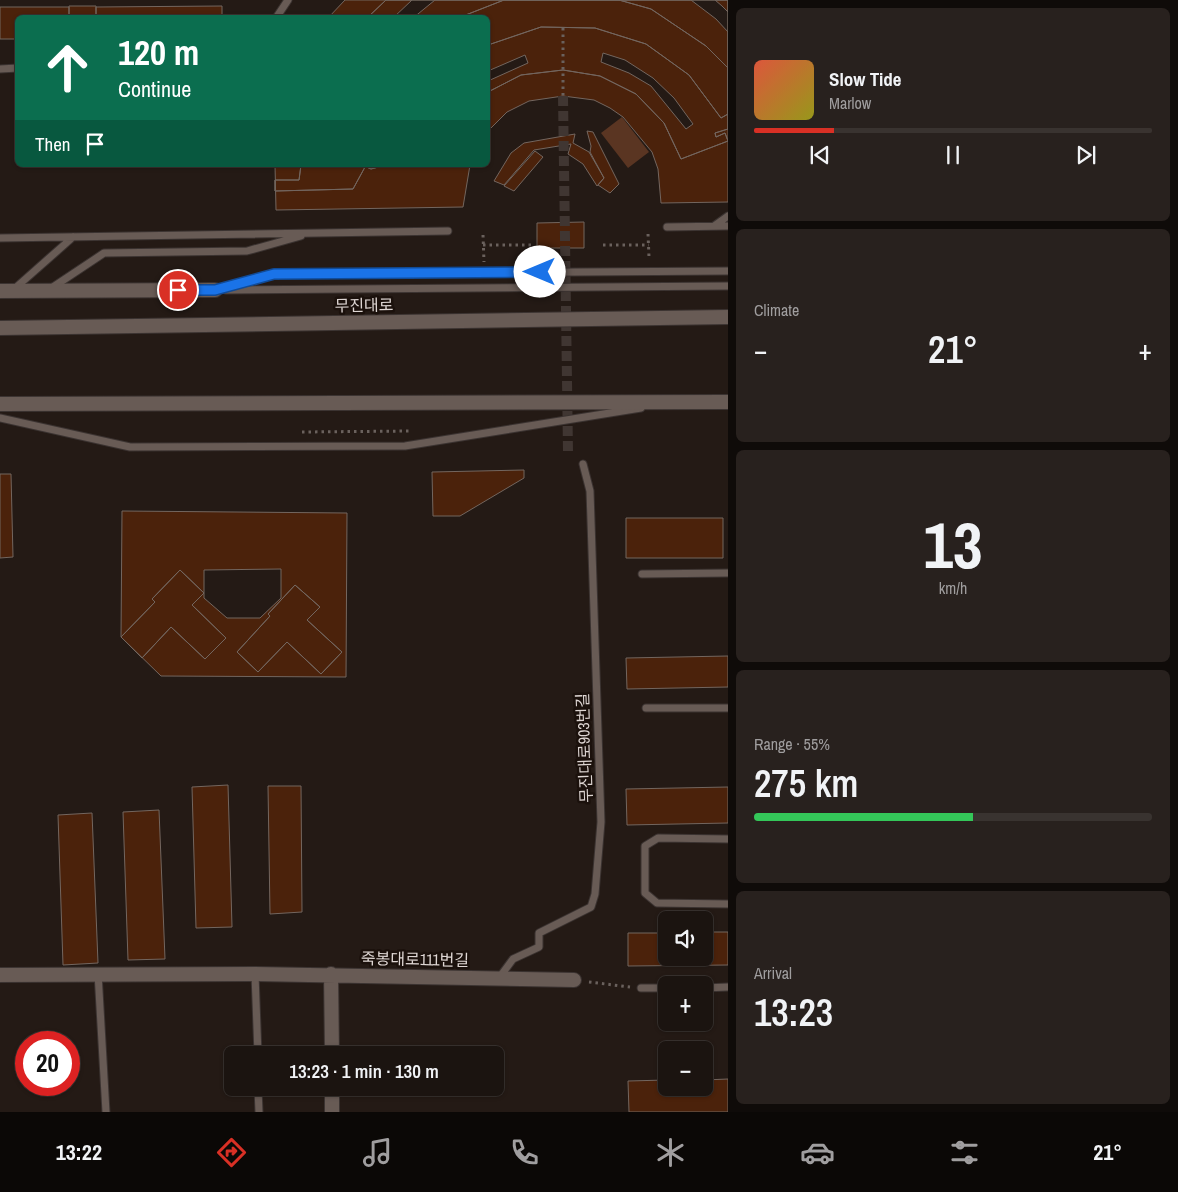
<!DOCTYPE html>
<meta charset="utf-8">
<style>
body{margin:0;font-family:"Archivo Narrow","Noto Sans KR",sans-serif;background:#28211e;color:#f1f3f6;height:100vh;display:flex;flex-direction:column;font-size:19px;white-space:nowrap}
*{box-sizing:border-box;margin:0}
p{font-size:16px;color:#a09e9f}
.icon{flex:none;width:28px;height:28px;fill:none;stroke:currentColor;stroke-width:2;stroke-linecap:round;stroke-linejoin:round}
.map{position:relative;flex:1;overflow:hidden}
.sheet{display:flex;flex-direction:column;gap:8px;padding:8px;background:#0f0b09;width:450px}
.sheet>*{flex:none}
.top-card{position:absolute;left:15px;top:15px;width:475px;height:152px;border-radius:8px;box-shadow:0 1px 4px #0004,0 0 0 1px #393330;background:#0b6e4f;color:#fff;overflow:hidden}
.controls{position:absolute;left:658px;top:911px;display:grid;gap:10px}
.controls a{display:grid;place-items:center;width:55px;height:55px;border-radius:8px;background:#1b1410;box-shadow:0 1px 4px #0004,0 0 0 1px #393330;font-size:25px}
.speed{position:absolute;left:15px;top:1031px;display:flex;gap:10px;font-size:25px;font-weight:700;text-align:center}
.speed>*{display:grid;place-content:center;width:65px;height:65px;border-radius:50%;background:#1b1410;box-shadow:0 1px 4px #0004,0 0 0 1px #393330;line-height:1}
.speed .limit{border:8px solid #d22;background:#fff;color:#111}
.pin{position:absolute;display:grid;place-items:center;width:42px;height:42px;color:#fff;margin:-21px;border:2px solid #fff;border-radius:50%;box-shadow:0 1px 5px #0007}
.me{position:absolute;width:55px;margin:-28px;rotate:270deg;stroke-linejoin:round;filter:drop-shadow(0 0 4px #0008)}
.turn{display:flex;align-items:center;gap:18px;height:105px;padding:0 20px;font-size:22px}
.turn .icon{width:65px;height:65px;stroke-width:2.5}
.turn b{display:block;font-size:35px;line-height:42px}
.then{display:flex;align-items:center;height:48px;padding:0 20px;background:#0003;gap:10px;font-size:19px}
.big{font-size:38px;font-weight:600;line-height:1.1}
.sheet .card{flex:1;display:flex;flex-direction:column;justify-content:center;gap:8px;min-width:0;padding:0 18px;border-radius:8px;background:#28211e}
.sheet .dial{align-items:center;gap:0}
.dial b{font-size:65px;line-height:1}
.song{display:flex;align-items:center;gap:15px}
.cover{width:60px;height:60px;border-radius:8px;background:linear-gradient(135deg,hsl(10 70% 55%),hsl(60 70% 35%))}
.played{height:5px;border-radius:2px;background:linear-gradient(90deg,#d93025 20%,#393330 20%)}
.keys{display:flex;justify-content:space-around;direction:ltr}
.heat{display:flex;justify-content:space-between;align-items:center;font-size:28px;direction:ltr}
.charge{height:8px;border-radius:4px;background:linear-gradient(90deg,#34c759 55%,#393330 0)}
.trip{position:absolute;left:224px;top:1046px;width:280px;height:50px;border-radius:8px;background:#1b1410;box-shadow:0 1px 4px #0004,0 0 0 1px #393330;font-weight:600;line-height:50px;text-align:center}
.tabs{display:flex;height:80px;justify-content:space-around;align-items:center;background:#0b0806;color:#a09e9f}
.tabs .icon{width:35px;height:35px}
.tabs .on{color:#d93025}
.tabs b{font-size:22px;color:#f1f3f6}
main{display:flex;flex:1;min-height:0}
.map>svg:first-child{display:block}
</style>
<main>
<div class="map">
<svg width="728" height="1112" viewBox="0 0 728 1112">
<rect width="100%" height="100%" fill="#241a15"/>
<path fill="#5a3522" d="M622,117L649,152L628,168L601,133Z"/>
<path fill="#4b220b" stroke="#73665f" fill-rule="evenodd" d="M345,0H728V202L661,203L658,169L652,152L623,117L610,108L594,100L563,96L529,101L507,112L488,131V18H328Z
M386,0H412L393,18H367Z
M386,0H728V129L715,133L716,137L725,133L728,141L681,159L664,123L636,94L600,76L563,70L521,75L488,92V18H367Z
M435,0H691L716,19L728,32V129L715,133L716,137L725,133L728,141L681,159L664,123L636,94L600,76L563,70L521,75L488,92V81L528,63L525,55L488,71V18H413ZM603,53L625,60L653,78L674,98L693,124L686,129L651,86L629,73L601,62Z
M504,0H619L651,9L706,46L728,68V114L721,118L689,75L646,44L595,28L541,27L488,45V18H458Z
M504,0H619L651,9L706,46L728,68V114L721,118L689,75L646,44L595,28L541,27L488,45V18H458Z
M715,0H728V12L722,6Z
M69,6H96V18H69Z
M222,6V18H96V7Z
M0,7H69V18H18V39H0Z
M587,131L593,132L619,184L610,193L598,185L604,178L590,152L591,146Z
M575,134L573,143L589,152L604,178L597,186L583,164L568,154L571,144L534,150L504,185L494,181L511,153L524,143Z
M535,151L543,157L514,191L504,186Z
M275,165H470L463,207L276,210Z
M301,165H362L365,167L353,189L275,191V180H299Z
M301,165H362L365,167L353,189L275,191V180H299Z
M362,165H386L371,169Z
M362,165H386L371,169Z
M584,222V248H537V223Z
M524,470V478L460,516H433L432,472Z
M0,474H11L13,557L0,558Z
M122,511L347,513L346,677L161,676L121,637ZM281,569V598L260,618H227L204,598V570Z
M626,518H723V558H626Z
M180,570L204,593L192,605L226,638L205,659L171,627L142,658L121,637L155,602L152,599Z
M180,570L204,593L192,605L226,638L205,659L171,627L142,658L121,637L155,602L152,599Z
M295,585L320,607L307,620L342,652L321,674L287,642L258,672L237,652L270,616L268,614Z
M295,585L320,607L307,620L342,652L321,674L287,642L258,672L237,652L270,616L268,614Z
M728,656V687L627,689L626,658Z
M228,785L232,927L196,928L192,787Z
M268,786H301L302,912L270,914Z
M728,787V823L627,825L626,789Z
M159,810L165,959L128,960L123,812Z
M92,813L98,963L63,965L58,815Z
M704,932H728V965L628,966V933H666V958H704Z
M728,1079V1112H629L628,1081L666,1080V1088H704V1080Z"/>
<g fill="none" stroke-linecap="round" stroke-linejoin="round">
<path stroke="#403632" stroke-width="10" stroke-dasharray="10 5" stroke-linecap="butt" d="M563,96L568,452"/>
<defs>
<path id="service" d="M276,18L288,0
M0,69L18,68
M714,226L728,216
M667,227L728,226
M0,238L448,231
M50,289L104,253L247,251L301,236
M13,290L73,237
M215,290L274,274L728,271
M226,290L728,286
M0,418L130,447L405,446L641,408
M642,574L728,573
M646,708H728
M728,839L658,838L645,846V893L657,903L728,904
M98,973L106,1112
M255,974L258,1055
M499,978L513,959L539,947V933L591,907L595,894L601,822L590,491L583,464
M641,988H666
M704,988L728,987
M258,1088L259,1112"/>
<path id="minor" d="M331,974L332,1055
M0,975L255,974L574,980
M332,1088V1112"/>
<path id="tertiary" d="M0,291L215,290"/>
<path id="secondary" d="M0,328L728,317
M0,404L728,402"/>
</defs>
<use href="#service" stroke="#3b3331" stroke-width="9"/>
<use href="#minor" stroke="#3b3331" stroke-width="16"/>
<use href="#tertiary" stroke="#3b3331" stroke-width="16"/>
<use href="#secondary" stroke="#3b3331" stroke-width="16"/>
<path stroke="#6a615d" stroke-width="3" stroke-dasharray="2.5 4" stroke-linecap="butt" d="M563,28V96
M648,234L649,257
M483,235L484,262
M483,245H532
M603,245H649
M302,432L411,431
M589,982L630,987"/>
<use href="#service" stroke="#685b55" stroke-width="7"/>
<use href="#minor" stroke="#685b55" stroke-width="14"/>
<use href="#tertiary" stroke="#685b55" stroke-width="14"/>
<use href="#secondary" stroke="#685b55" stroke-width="14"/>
</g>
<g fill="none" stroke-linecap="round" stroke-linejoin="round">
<defs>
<path id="route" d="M178,290H215L274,274L540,272"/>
</defs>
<use href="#route" stroke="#114b97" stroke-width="12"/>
<use href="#route" stroke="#1a73e8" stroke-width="9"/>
</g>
<g text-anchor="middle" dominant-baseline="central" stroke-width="5" stroke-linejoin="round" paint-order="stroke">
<g font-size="16" fill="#ded6d3" stroke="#1b110c">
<text transform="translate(364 305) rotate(-1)">무진대로</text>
<text transform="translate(584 748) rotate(-92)">무진대로903번길</text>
<text transform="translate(415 959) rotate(1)">죽봉대로111번길</text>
</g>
</g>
</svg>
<div class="controls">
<a><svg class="icon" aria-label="sound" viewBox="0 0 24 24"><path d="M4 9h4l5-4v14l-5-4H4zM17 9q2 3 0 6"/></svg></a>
<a>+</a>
<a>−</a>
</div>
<div class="speed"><div class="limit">20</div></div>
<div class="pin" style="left:178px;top:290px;background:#d93025"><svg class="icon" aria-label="arrive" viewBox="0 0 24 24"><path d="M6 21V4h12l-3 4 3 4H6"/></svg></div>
<svg class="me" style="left:540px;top:272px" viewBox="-20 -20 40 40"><circle r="19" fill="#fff"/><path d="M0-13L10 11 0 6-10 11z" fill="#1a73e8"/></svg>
<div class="trip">13:23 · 1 min · 130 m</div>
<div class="top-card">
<div class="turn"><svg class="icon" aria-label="ahead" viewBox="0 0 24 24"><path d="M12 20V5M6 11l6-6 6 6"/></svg><div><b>120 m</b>Continue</div></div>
<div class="then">Then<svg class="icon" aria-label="arrive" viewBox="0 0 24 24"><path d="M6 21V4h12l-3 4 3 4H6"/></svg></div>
</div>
</div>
<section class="sheet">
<div class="card">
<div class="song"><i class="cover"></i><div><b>Slow Tide</b><p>Marlow</p></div></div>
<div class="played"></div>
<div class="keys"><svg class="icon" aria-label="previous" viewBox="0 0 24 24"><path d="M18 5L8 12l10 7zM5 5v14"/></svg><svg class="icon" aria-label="pause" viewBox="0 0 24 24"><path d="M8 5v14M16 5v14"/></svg><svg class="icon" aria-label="next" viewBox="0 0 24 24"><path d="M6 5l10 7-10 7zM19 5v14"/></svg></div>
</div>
<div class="card"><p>Climate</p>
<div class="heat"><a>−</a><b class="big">21°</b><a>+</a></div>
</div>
<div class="card dial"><b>13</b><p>km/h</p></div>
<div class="card"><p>Range · 55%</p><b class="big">275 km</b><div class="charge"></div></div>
<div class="card"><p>Arrival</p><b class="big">13:23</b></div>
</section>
</main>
<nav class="tabs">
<b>13:22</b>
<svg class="icon on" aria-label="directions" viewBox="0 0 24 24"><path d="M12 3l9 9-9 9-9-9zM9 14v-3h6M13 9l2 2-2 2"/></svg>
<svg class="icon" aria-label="music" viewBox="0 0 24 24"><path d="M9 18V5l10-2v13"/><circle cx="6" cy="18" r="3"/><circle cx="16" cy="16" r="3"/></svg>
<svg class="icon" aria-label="phone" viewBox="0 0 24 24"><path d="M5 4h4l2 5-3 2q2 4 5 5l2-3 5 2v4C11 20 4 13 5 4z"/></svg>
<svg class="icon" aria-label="climate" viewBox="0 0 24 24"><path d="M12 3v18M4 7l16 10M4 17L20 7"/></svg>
<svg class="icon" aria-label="car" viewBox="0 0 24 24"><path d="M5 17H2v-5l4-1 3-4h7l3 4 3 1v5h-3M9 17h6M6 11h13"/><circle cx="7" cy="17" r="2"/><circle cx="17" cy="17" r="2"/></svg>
<svg class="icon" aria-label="filters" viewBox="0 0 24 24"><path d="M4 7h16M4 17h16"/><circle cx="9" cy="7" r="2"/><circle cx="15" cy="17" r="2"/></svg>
<b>21°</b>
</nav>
